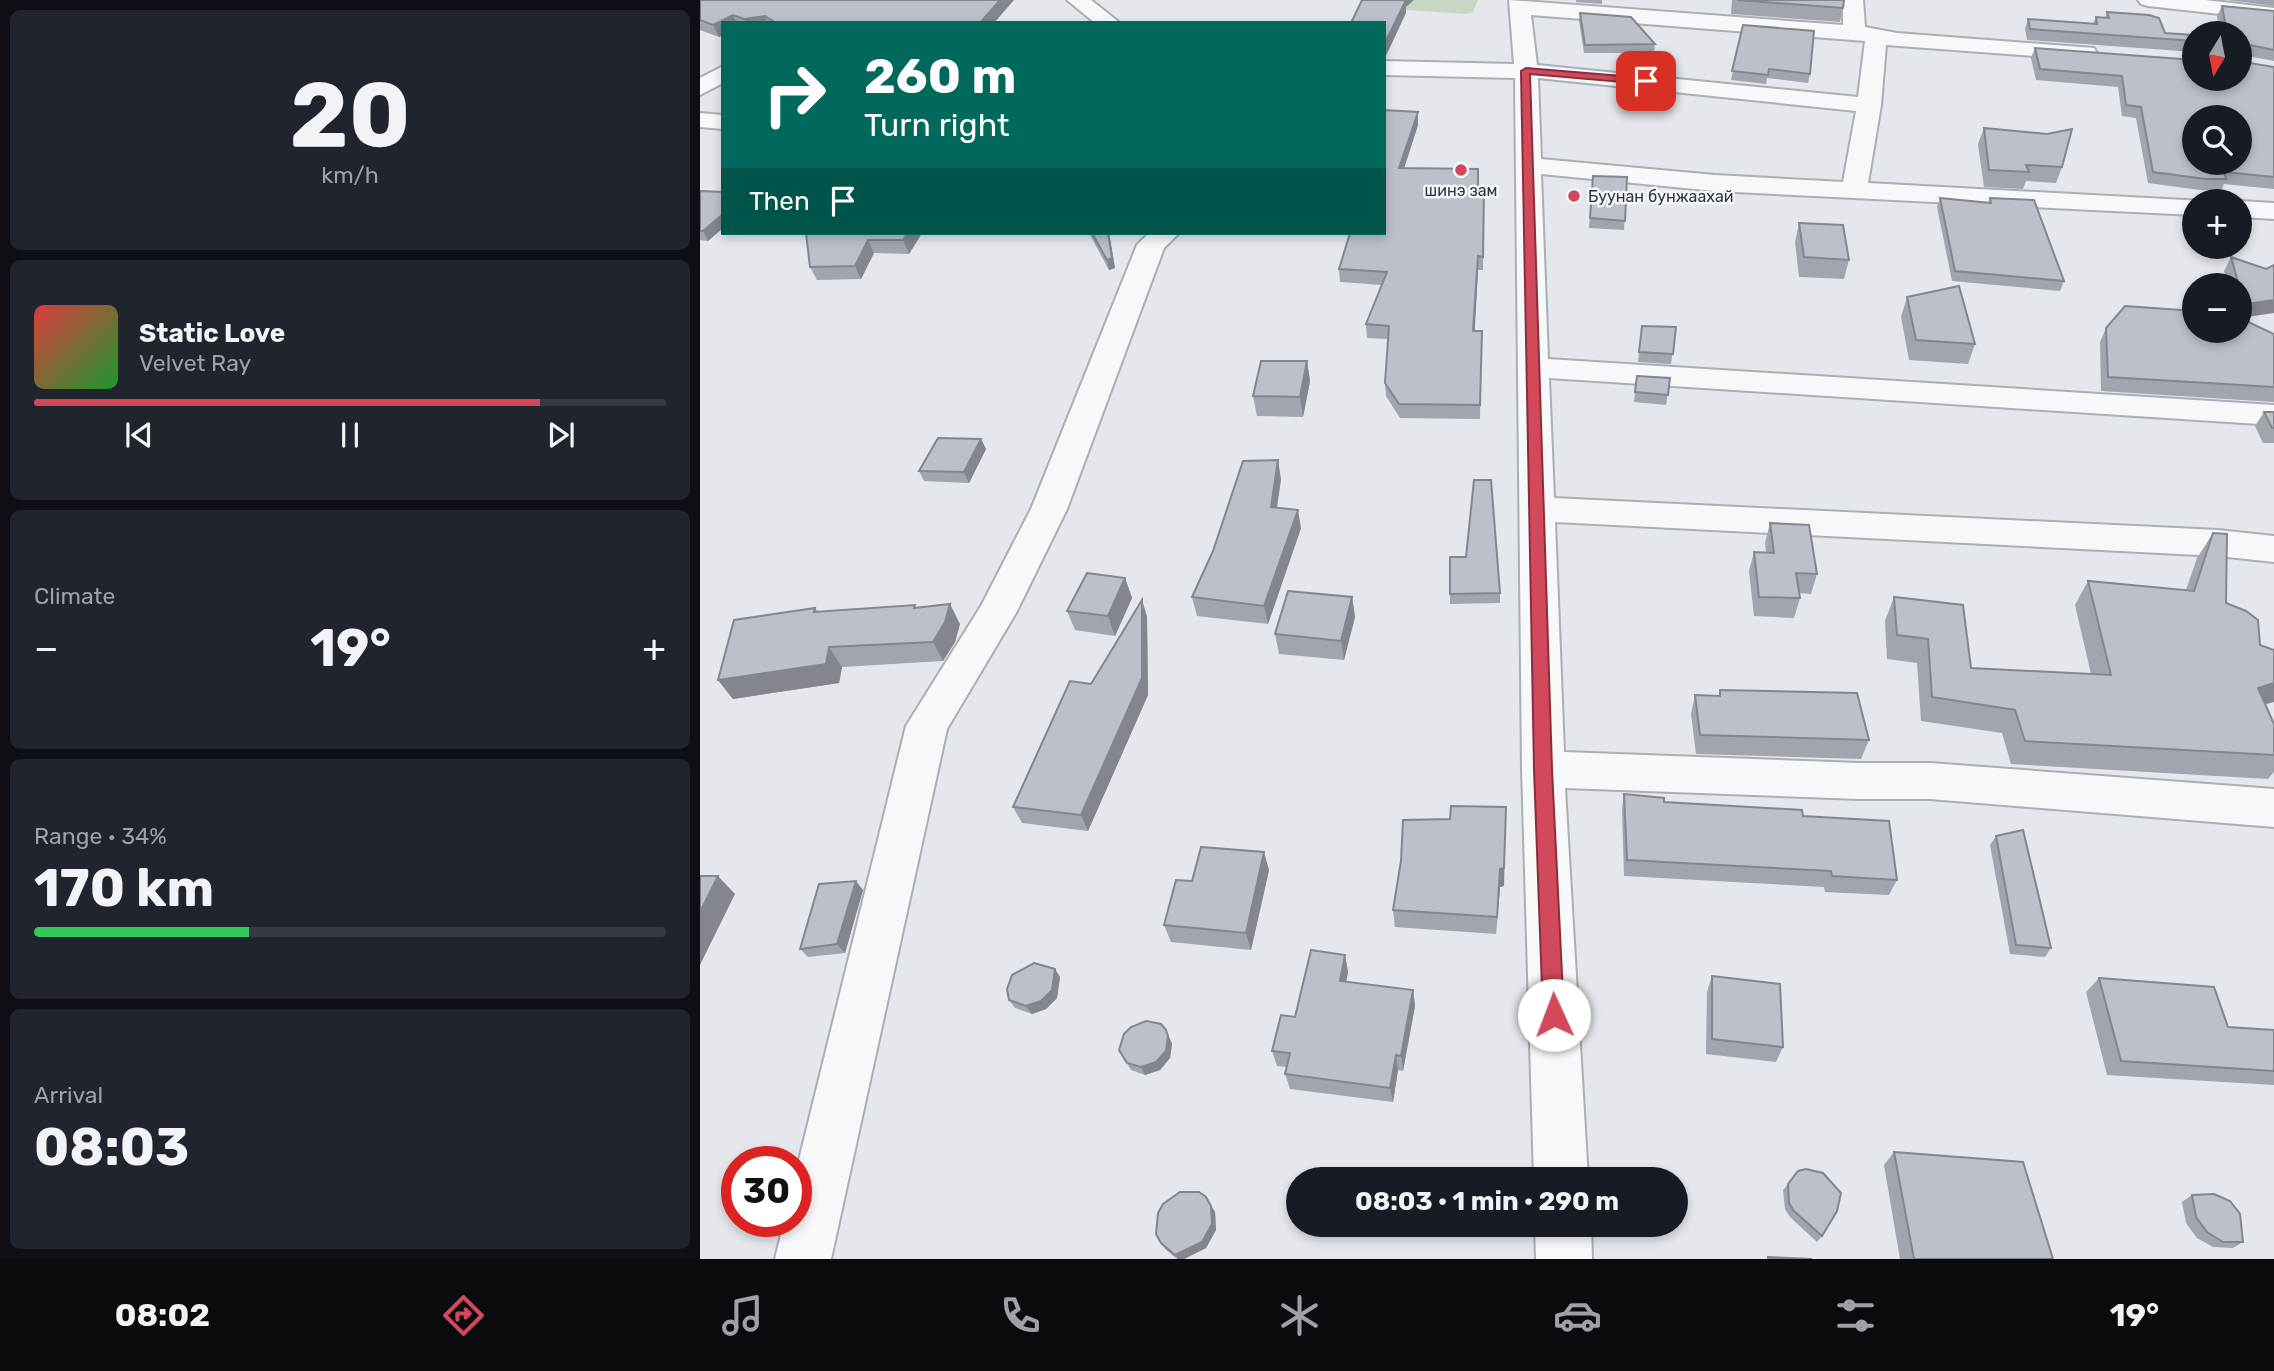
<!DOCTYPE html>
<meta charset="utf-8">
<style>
body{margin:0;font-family:Rubik,sans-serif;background:#20242c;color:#f1f3f6;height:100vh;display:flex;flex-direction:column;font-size:26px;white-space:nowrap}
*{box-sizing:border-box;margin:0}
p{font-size:23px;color:#9ea1a6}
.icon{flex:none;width:38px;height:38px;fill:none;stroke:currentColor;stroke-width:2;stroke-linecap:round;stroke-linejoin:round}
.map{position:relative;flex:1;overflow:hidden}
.details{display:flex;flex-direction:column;gap:10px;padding:10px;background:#0d0f14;width:700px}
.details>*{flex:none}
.banner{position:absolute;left:21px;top:21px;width:665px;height:214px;border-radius:0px;box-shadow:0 4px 10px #0003;background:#00695c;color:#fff;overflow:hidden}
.needle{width:46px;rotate:190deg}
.fabs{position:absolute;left:1482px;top:21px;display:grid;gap:14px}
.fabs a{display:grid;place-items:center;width:70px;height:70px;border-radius:50%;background:#171b24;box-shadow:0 4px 10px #0003;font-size:35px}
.speed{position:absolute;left:21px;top:1146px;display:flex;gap:14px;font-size:35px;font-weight:700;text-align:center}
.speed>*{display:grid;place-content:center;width:91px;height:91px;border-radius:50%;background:#171b24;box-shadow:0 4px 10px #0003;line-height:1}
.speed .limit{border:10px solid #d22;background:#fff;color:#111}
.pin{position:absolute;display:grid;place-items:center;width:60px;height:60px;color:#fff;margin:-30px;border-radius:14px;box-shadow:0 4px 10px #0006}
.me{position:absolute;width:77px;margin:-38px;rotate:358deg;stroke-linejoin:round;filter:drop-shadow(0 0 5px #0008)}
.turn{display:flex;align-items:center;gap:24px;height:147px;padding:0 28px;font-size:32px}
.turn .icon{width:91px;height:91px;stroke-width:2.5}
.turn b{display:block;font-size:49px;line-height:60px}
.then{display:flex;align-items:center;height:66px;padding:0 28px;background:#0003;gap:14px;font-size:26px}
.big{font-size:52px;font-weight:700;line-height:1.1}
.details .tile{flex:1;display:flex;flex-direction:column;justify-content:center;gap:10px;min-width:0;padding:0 24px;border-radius:10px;background:#20242c}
.details .dial{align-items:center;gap:0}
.dial b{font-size:91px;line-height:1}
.song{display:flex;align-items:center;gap:21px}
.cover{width:84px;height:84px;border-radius:10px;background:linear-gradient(135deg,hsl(0 70% 55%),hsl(130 70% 35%))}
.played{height:7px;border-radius:4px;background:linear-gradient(90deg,#d1495b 80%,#363941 80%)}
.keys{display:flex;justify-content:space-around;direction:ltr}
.heat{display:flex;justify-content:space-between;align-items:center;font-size:38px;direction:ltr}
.charge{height:10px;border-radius:5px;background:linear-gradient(90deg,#34c759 34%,#363941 0)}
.trip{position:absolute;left:586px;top:1167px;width:402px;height:70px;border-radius:35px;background:#171b24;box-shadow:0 4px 10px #0003;font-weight:700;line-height:70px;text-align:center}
.tabs{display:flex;height:112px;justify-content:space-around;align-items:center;background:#090b0e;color:#9ea1a6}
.tabs .icon{width:49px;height:49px}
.tabs .on{color:#d1495b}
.tabs b{font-size:32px;color:#f1f3f6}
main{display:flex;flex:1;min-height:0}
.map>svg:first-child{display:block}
</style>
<main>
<section class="details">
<div class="tile dial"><b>20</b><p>km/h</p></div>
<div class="tile">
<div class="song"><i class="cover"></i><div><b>Static Love</b><p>Velvet Ray</p></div></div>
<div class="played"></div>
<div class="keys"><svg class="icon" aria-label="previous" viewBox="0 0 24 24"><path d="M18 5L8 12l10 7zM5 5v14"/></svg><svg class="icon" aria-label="pause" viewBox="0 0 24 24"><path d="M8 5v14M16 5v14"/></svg><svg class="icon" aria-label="next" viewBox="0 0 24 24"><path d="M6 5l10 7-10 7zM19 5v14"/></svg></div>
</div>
<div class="tile"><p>Climate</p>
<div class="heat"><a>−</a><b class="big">19°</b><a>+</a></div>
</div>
<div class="tile"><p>Range · 34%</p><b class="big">170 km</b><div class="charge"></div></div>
<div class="tile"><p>Arrival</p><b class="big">08:03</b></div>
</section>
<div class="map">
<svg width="1574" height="1259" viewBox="0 0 1574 1259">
<rect width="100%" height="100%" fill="#e4e7ec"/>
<path fill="#c9d6c5" d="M676,0H778L773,12L766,14L676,8Z"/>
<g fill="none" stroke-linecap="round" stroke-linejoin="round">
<defs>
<path id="minor" d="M367,0H391L420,23H395Z
M809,0L1143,25V0H1163L1165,27L1197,33L1394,48L1397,53L1394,58L1386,60L1186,45L1181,105L1168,183L1503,201H1494V215L1015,191L841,174L848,359L1574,405V425L849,378L854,498L1518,530L1574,536V562L1518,556L855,522L864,752L1159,763H1230L1574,789V827L1230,799H1159L865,788L888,1180H834L822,769L815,78L684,75V61L814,64ZM831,15L1165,41L1158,97L837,65ZM838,78L1156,111L1143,182L1015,175L841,159Z
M1438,0H1505L1574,8V20L1448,6L1441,4Z
M23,66V83L0,95V78Z
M0,113L23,115V129L0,127Z
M1539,201H1540L1574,203V219L1540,217Z
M449,233H479L464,248L367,509L316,613L247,729L131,1259H75L84,1222H96V1172L206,726L281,606L331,509L437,245Z
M835,1225H891L892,1259H836Z"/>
</defs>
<use href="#minor" stroke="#a9aeb7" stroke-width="4"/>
<use href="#minor" fill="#f7f8fa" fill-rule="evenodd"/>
</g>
<path fill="#a1a5ae" d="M0,0L294,23H23V35L19,37L0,30Z
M876,0H902V4L876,2Z
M1032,0H1144L1140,22L1031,14Z
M1527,0H1574V6Z
M1522,6L1574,11V61L1543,55V62L1574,67V189L1524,184L1521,191L1500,190L1448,183L1436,118L1422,116L1418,87L1336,80L1331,58L1335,48L1494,79L1540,33H1520L1517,16Z
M1407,12L1465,33L1494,35V52L1327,40L1325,29L1328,19L1393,24L1396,17L1405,18Z
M880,13L955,44L954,53H884L879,21Z
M1043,25L1110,74L1108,83L1067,78L1066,84L1031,80Z
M684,110L718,125L704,168L778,188H784L783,270H778L774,331H782L780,419L700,418L686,396L685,383L688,339L667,338L666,324L682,285L640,282L639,269L684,233Z
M1284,128L1362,167L1356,183L1326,181L1323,189L1284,187L1278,144Z
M893,176L927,177L924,230L889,228Z
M0,191L23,192V228L8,241L0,240Z
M1240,198L1288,203L1290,198L1364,281L1360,291L1252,281L1237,207Z
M1099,223L1149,260L1144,279L1099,277L1095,242Z
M106,233H222L209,254L174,253L161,279L117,280L110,267Z
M389,233H409L415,268L409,270Z
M1531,257L1566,269L1540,285H1528L1524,271Z
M1207,297L1275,344L1268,364L1209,360L1201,317Z
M1493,303H1494V331L1574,334V402L1401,391L1400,342L1406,328L1490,310Z
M942,326L976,327L971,364L938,362Z
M607,361L610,381L603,417L557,416L553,396Z
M937,376L970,378L966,405L934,402Z
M1564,412H1574V443H1563L1555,426Z
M281,439L286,449L269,483L224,481L219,471Z
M581,479L577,507L601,528L568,624L497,616L492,597Z
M1070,523L1117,574L1111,594L1099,593L1100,598L1094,618L1054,616L1049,571L1054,552H1066L1065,543Z
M1513,533L1526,603L1565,704L1574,724V772L1568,779L1311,764L1302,733L1221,721L1217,663L1187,659L1185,621L1194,597L1271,668L1391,674L1375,605L1388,581L1486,590L1497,558Z
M766,557L800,593V603L750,604V594Z
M425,578L432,598L415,636L375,630L367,611Z
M652,597L655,617L644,660L579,654L575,634Z
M442,600L447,617L448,695L388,831L322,823L313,807L391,684Z
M115,608L118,612L217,608L260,624L255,642L243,661L142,667L139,683L33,699L18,680Z
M1020,690L1169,740L1161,759L996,754L991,714L995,695L1019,696Z
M924,794L964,802L1103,816L1197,880L1189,895L1125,892L1124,887L924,876L922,810Z
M1296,836L1351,948L1345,957L1310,954L1290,845Z
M701,861L804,886L800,887L796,934L695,927L693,910Z
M569,870L551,950L471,942L464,925Z
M163,890L145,953L108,957L100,949Z
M645,955L648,972L646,982L713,990L715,1006L703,1071L698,1070L693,1102L590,1089L585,1074L587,1067L577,1066L572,1051L595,1017Z
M1012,976L1083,1047L1076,1062L1006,1054L1007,992Z
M360,977L357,998L346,1009L332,1014L315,1008L309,1000Z
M1399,978L1528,1027L1574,1030V1085L1407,1075L1386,992Z
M466,1030L472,1044L470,1058L460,1070L445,1075L431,1070L419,1050Z
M1194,1152L1353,1259H1200L1184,1165Z
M1088,1184L1122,1236L1117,1242L1090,1217L1085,1209L1083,1190Z
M1492,1195L1543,1242L1533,1248L1513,1247L1497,1238L1486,1223L1482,1202Z
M506,1197L515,1212L516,1230L506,1248L484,1259H477L465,1249L461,1243Z"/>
<path fill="#83868d" d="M300,0H314L294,23H280Z
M699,0H714L706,7V13L685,58L684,45Z
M33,15L37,23H23V35L19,37L13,25Z
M65,16L68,23H46L44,19Z
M718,112V125L700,181L699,168Z
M23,214V228L8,241L3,231Z
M208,233H222L209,254L203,240Z
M408,233H409L415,268L409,270L407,260Z
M168,240L174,253L161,279L155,266Z
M778,256V270L774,345L773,331Z
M1574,300V313L1540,318V305Z
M607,361L610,381L603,417L600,397Z
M281,439L286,449L269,483L264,472Z
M578,460L581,479L574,526L571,507Z
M598,510L601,528L568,624L564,606Z
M425,578L432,598L415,636L408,616Z
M652,597L655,617L644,660L641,641Z
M442,600L447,617L448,695L388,831L381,815Z
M250,604L260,624L255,642L243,661L233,642Z
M129,647L142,667L139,683L33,699L18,680Z
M1574,683V702L1539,711L1558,688Z
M806,807L804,886L800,887L796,934L800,869Z
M564,852L569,870L551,950L546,933Z
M18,876L35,894L0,965V912Z
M156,881L163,890L145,953L137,944Z
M645,955L648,972L643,997L640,981Z
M355,969L360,977L357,998L346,1009L332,1014L326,1006Z
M713,990L715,1006L703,1071L701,1056Z
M466,1030L472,1044L470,1058L460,1070L445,1075L441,1067Z
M696,1055L698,1070L693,1102L690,1088Z
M511,1206L515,1212L516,1230L506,1248L484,1259H478L475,1255Z"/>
<path fill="#bbc0ca" stroke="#83868d" stroke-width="2" fill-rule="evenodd" d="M0,0H300L280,23H76L65,16L44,19L33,15L13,25L0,20Z
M662,0H706L684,45V23H651Z
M1037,0H1144L1143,8Z
M1522,6L1574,11V50L1545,44L1542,46L1543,62L1574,67V177L1524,172L1526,179H1506L1453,172L1441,107L1426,105L1422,76L1340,69L1335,48L1494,60V79H1540V33H1527ZM1494,117H1540V163H1494Z
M1407,12L1449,15L1459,18L1465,33L1494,35V41L1330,29L1328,19L1397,24L1396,17L1409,18Z
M880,13L931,17L955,44L885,45Z
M1043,25L1114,31L1110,74L1069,69L1068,75L1032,71Z
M684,110L718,112L699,168L778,169V188H784L783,257L778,256L773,331H782L780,405L699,404L685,383L689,326L666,324L687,272L639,269L650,233H684Z
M1284,128L1347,134L1372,129L1362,167L1326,165L1329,172L1289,170Z
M893,176L927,177L925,221L890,218Z
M0,191L23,192V214L3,231H0Z
M1240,198L1291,203L1290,198L1334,200L1364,281L1255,271Z
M1099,223L1143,225L1149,260L1104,257Z
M106,233H208L203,240H168L155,266L110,267Z
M392,233H408L412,258L407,260Z
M1531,257L1566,269L1574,265V300L1540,305V285H1532L1538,282Z
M1259,286L1275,344L1216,340L1207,297Z
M1425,306L1494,311V331H1540V318L1574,334V387L1408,377L1406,328Z
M942,326L976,327L973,354L939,352Z
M561,361H607L600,397L553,396Z
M937,376L970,378L968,395L935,392Z
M1564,412H1574V428H1572Z
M238,438L281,439L264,472L219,471Z
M578,460L571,507L598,510L564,606L492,597L513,551L543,461Z
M774,480H791L800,593L750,594V557H766Z
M1070,523L1109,525L1117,574L1096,573L1100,598L1059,597L1054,552L1074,553Z
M1513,533L1527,534L1526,603L1546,611L1558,620L1560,645L1574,650V683L1558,688L1574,724V755L1325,741L1315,710L1232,697L1228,639L1197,635L1194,597L1263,605L1271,668L1411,675L1388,581L1494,591Z
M387,573L425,578L408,616L367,611Z
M588,591L652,597L641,641L575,634Z
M442,600V678L381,815L313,807L370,681L391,684Z
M250,604L245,622L233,642L129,647L126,664L18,680L34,620L115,608L114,612L215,605L214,608Z
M1020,690L1157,693L1169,740L1000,735L995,695L1020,696Z
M924,794L964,798V802L1102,810L1103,816L1189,821L1197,880L1132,876L1131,871L927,860Z
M751,806L806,807L804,868L800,869L797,917L693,910L701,861L703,820L750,819Z
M1323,830L1351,948L1316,945L1296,836Z
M501,847L564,852L546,933L464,925L476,880L492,881Z
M0,876H18L0,912Z
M156,881L137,944L100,949L119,884Z
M611,950L645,955L640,981L713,990L701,1056L696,1055L690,1088L585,1074L590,1053L572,1051L581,1015L595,1017Z
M334,963L355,969L352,990L341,1001L326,1006L309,1000L307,989L312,975Z
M1012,976L1080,984L1083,1047L1012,1039Z
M1399,978L1514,987L1528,1027L1574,1030V1071L1421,1061Z
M446,1021L461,1024L466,1030L468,1036L466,1051L456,1062L441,1067L427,1063L419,1050L424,1034L431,1027Z
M1194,1152L1323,1162L1353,1259H1214Z
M1106,1169L1123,1173L1141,1193L1137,1211L1122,1236L1094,1211L1089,1203L1088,1184L1098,1171Z
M480,1192H499L506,1197L511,1206L512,1224L502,1242L475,1255L461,1243L456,1234L458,1213L463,1204Z
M1514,1194L1530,1201L1540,1214L1543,1242H1523L1507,1232L1496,1217L1492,1195Z
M1068,1257L1112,1259H1068Z"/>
<path fill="#d1495b" stroke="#882f3b" stroke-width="2" d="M826,68L946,78L951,81L946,84L830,74L852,769L864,1015L861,1022L854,1025L846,1022L843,1015L834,769L821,71Z"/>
<g fill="#d1495b" stroke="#f4f6f9" stroke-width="2.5">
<circle cx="761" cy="170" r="7"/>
<circle cx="874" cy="196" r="7"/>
</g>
<g text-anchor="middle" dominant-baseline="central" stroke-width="5" stroke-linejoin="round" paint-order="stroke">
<g font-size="16" fill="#2b3445" stroke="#f4f6f9">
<text x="761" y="190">шинэ зам</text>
<text x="888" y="196" text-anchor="start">Буунан бунжаахай</text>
</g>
</g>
</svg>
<div class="fabs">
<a><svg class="needle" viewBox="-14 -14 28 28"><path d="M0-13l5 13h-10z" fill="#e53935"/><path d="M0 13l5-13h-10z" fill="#9ea1a6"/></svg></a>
<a><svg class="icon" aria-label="search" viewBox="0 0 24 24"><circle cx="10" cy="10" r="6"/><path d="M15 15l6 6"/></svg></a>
<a>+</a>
<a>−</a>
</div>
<div class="speed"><div class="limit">30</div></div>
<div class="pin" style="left:946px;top:81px;background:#d93025"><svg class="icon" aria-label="arrive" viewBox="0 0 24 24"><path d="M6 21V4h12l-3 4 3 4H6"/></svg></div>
<svg class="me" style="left:854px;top:1015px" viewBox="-20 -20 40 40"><circle r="19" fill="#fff"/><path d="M0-13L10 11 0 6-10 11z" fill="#d1495b"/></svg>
<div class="trip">08:03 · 1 min · 290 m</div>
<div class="banner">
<div class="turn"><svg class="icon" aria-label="right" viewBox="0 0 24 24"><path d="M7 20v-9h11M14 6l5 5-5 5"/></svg><div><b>260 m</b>Turn right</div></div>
<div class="then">Then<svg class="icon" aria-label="arrive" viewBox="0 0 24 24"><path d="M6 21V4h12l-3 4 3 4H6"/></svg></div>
</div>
</div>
</main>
<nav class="tabs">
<b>08:02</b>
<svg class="icon on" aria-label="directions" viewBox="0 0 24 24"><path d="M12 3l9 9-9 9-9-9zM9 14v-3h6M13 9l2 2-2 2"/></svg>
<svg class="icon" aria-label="music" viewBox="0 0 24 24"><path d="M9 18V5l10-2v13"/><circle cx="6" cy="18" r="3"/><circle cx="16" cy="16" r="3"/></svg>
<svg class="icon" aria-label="phone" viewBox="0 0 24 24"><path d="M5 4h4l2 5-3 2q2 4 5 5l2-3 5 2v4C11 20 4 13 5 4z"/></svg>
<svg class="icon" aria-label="climate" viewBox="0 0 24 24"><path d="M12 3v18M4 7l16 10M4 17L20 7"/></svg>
<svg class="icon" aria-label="car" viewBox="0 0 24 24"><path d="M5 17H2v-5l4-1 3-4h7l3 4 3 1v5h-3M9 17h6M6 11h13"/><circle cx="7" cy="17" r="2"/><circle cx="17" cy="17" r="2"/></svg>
<svg class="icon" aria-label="filters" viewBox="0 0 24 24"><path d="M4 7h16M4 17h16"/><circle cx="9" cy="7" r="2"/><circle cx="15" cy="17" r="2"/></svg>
<b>19°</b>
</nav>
